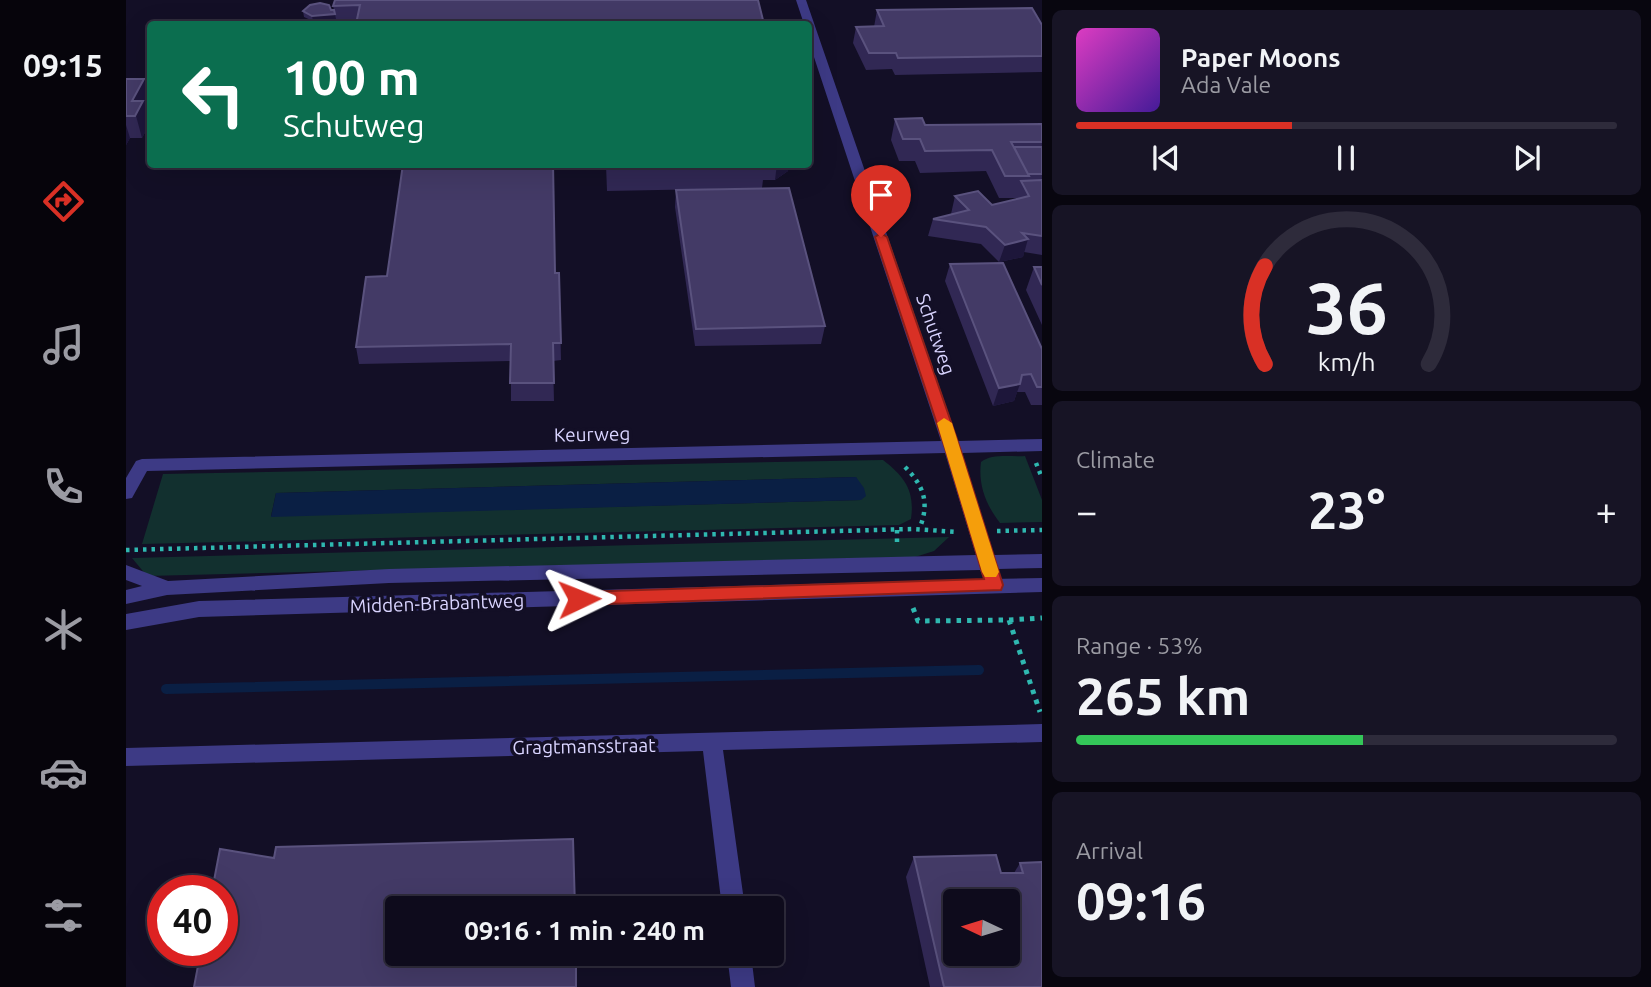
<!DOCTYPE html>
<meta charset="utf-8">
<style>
body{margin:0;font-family:Ubuntu,sans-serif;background:#171425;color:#f1f3f6;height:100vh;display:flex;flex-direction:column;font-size:26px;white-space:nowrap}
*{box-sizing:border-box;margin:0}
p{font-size:23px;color:#9b9ba3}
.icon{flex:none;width:38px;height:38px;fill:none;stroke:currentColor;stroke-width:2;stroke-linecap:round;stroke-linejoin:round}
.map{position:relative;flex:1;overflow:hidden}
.details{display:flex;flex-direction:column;gap:10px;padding:10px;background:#08060f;width:609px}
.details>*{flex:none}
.hud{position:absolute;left:21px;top:21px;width:665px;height:147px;border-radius:7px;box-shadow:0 7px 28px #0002,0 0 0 2px #2e2b3b;background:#0b6e4f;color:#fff;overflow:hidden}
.needle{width:46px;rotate:274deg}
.fabs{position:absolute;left:817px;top:889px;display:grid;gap:14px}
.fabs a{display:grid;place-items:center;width:77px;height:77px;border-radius:7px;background:#0e0b1c;box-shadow:0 7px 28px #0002,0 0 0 2px #2e2b3b;font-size:35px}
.speed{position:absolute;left:21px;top:875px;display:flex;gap:14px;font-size:35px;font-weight:700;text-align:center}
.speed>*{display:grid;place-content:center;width:91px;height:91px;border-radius:50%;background:#0e0b1c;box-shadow:0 7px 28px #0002,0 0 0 2px #2e2b3b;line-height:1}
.speed .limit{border:10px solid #d22;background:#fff;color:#111}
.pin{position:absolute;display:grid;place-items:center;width:60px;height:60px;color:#fff;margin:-72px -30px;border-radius:50% 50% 50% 0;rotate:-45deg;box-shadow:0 0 7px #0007}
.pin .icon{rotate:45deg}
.me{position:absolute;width:77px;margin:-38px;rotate:88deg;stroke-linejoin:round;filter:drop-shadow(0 0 5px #0008)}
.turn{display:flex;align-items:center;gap:24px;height:147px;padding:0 21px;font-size:32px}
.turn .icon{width:91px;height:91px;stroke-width:2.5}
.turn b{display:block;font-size:49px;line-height:60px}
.big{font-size:52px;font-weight:600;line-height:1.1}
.details .widget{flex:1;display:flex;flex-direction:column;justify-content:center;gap:10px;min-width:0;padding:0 24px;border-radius:10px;background:#171425}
.details .dial{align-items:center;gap:0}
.dial svg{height:182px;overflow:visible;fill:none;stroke:#2e2b3b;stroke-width:7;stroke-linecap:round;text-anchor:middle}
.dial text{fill:#f1f3f6;stroke:none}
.song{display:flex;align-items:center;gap:21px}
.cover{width:84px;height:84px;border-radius:10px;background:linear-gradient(135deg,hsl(310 70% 55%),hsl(260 70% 35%))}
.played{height:7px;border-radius:4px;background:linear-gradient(90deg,#d93025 40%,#2e2b3b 40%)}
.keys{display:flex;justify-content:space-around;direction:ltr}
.heat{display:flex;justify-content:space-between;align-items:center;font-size:38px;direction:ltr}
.charge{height:10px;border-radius:5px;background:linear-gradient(90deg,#34c759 53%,#2e2b3b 0)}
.trip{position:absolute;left:259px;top:896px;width:399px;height:70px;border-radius:7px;background:#0e0b1c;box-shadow:0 7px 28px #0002,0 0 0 2px #2e2b3b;font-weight:600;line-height:70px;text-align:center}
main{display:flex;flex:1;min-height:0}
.tab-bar{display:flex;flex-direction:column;width:126px;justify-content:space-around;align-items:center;background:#06040b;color:#9b9ba3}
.tab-bar .icon{width:49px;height:49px}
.tab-bar .selected{color:#d93025}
.tab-bar b{font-size:32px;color:#f1f3f6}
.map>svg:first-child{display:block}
</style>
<main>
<nav class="tab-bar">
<b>09:15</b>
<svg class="icon selected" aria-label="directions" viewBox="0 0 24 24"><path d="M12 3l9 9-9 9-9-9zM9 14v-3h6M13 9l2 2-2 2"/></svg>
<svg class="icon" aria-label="music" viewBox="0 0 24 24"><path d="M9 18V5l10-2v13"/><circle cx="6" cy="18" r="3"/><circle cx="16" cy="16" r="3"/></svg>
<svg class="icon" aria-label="phone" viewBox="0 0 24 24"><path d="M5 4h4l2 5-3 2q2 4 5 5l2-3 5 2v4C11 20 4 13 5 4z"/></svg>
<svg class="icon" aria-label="climate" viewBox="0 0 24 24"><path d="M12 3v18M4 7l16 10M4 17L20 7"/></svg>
<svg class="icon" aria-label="car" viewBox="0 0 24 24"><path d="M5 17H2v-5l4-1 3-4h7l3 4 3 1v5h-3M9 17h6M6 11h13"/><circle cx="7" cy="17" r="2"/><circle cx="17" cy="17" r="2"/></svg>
<svg class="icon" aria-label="filters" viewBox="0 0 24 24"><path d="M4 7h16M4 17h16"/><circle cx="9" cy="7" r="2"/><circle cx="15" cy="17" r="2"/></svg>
</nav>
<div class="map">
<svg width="916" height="987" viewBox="0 0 916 987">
<rect width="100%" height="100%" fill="#130f26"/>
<path fill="#12302f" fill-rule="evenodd" d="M899,456L916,500V522L874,523C860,505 852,485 855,462C866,453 885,457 899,456Z
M757,460C779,477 789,491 785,519L773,525L16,544L37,474ZM730,477L735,500L145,516L150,493Z
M823,537L808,551L789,557L21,576L6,558Z"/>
<path fill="#0a1f44" d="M730,477L738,488L740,496L735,500L145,517L150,493Z"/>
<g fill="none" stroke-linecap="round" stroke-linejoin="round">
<path stroke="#0a1f44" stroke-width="10" d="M40,689L853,670"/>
<path stroke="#2fb8b0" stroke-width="4.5" stroke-dasharray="3.5 5" stroke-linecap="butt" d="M910,463L916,478
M779,467C797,485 804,502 794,527
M771,530V547
M871,531L916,530
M0,550L787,529L831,532"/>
<path stroke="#2fb8b0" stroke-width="5" stroke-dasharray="4.5 6" stroke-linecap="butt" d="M787,608L792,621L883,620L914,712
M883,620L916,618"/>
<path fill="#3d3a85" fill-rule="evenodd" d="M670,0H680L832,441L916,439V451L836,453L868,555L916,554V568L872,569L871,577L864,579L916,578V592L73,617L0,630V614L73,601L864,579L857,577L854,570L263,583L41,595L0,604V590L16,586L0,580V565L42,581L263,569L850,555L819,453L21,471L6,498L0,499V478L10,461L16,459L815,441L682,39V24H678Z
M916,724V742L597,750L619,908H596L577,751L0,766V748Z
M601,954H625L629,987H605Z"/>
</g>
<path fill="#312854" d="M632,0L231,21H210V19L187,21L178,17L177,11L208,10L207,6Z
M751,10L916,25V72L769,75L766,69L740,70L727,43L730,27H748Z
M0,79L24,101L19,109L24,123L16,138H4L0,145Z
M769,119L799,125L916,124V255L898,252L897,257L873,262L855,244L802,236L807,219L825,214L829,196L866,205L890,199V198H873L860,171L794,173L789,161H773L765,140Z
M428,164H663L662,171L649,180H637L636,188L481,191L480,165L428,166Z
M550,190L699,326L695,344L569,346L549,207Z
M824,264L916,349V405H905L899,392H891L888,401L867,406L819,281Z
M908,267H916V325L900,290Z
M433,273L435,360L427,361L428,401H385V361L233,364L230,347L261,276Z
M788,857L875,873H888L894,863L916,862V987H804L780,877Z"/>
<path fill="#1d163a" d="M209,14L210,19L187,21L186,16Z
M18,79L24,101L19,109L24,123L16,138L6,101Z
M0,125L4,138L0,145Z
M651,164H663L662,171L649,180Z
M902,239L897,257L873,262L879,245Z
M894,384L888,401L867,406L873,388Z"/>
<path fill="#433a66" stroke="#5a527e" stroke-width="2" fill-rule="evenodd" d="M209,0H632L638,24H230L234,5L207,6Z
M194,3L203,5L205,10H208L209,14L186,16L177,11L184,5Z
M906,8L916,25V56L772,58L770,53H743L730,27L758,26L751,10Z
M0,79H18L6,101H17L9,116H0Z
M796,118L799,125L916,124V142H885L903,176H879L866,150L799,151L794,139H777L769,119Z
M888,147H916V174H902Z
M277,164H427L429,273H433L435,343H427L428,383H384L385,344L230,347L240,277L261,276Z
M481,164H638V166L482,169Z
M916,180V236L896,233L902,239L879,245L860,227L807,219L843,210L829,196L852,191L866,205L903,196L895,181Z
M663,188L699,326L570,329L550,190Z
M877,263L916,349V387H911L905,374L896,375L894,384L873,388L824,264Z
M908,267H916V285Z
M447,839L449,908H271V954H450V987H68L75,950H96V891H86L94,849L148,858L150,847Z
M870,855L875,873H897L894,863L916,862V987H818L788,857ZM830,901H882V954H830Z"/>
<path fill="#d93025" stroke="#8d1f18" stroke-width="2" d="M755,233L761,237L834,448L877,585L875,590L453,605L447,603L445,599L447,594L453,592L858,579L819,448L749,237Z"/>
<path fill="#f59e0b" d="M818,418L826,423L873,572L870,577H859L856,572L811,423Z"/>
<g text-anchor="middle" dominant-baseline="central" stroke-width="7" stroke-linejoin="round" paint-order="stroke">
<g font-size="19" fill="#d9d4ff" stroke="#130f26">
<text transform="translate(810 334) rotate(71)">Schutweg</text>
<text transform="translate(466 434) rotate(-1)">Keurweg</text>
<text transform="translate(311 603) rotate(-2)">Midden-Brabantweg</text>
<text transform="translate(458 746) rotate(-1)">Gragtmansstraat</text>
</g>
</g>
</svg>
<div class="fabs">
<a><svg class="needle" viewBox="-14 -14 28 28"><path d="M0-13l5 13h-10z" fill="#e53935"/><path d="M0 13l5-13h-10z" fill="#9b9ba3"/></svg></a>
</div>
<div class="speed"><div class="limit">40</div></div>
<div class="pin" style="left:755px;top:237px;background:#d93025"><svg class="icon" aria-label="arrive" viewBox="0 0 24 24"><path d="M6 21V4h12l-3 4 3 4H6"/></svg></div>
<svg class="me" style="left:453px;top:599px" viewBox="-20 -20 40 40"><path d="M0-17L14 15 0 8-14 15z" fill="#d93025" stroke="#fff" stroke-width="4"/></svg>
<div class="trip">09:16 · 1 min · 240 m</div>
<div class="hud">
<div class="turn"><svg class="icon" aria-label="left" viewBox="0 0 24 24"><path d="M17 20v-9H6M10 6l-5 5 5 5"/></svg><div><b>100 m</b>Schutweg</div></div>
</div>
</div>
<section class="details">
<div class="widget">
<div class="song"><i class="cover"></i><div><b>Paper Moons</b><p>Ada Vale</p></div></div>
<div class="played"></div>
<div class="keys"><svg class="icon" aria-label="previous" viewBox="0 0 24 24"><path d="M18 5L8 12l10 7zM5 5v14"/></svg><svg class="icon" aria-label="pause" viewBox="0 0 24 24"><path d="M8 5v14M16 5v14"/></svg><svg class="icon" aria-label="next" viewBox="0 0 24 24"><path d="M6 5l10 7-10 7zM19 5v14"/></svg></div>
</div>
<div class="widget dial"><svg viewBox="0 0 100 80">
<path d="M14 69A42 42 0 1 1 86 69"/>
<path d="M14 69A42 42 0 0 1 14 26" stroke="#d93025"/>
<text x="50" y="56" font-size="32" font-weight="700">36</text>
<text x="50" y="72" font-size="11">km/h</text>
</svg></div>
<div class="widget"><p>Climate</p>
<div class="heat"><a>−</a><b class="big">23°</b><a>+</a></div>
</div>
<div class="widget"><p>Range · 53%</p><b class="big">265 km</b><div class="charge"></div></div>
<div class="widget"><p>Arrival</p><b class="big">09:16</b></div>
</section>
</main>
